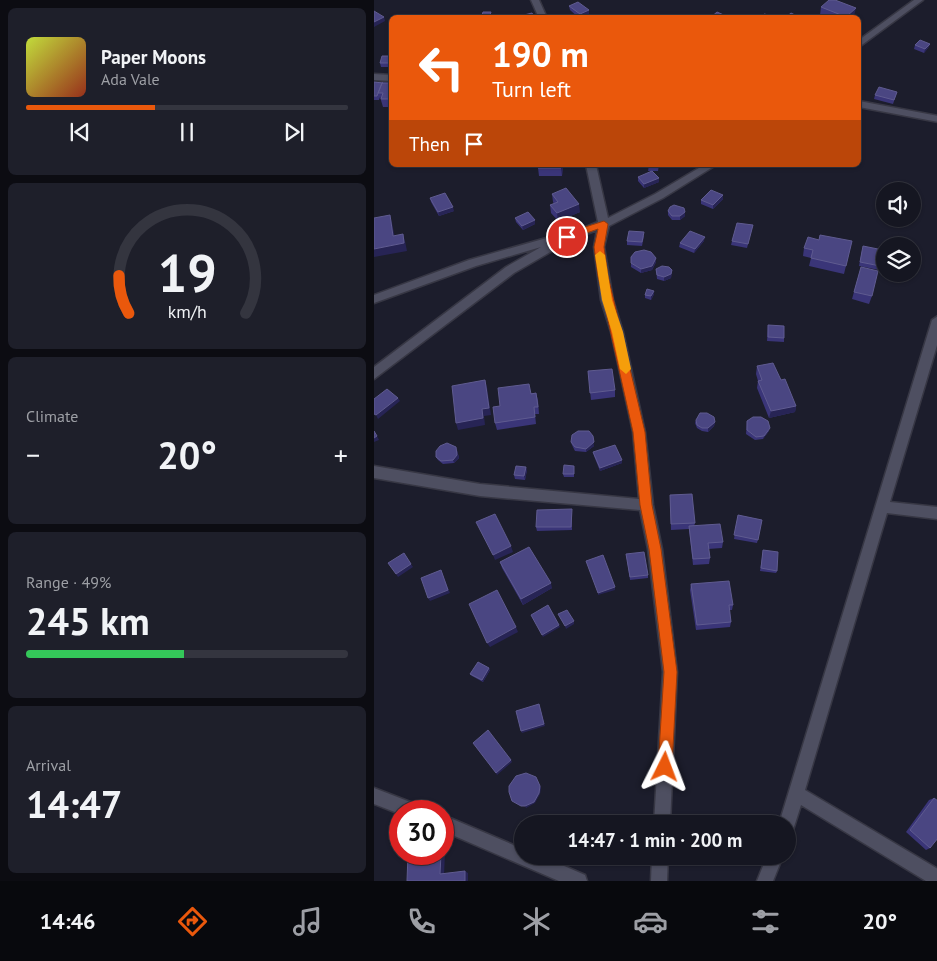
<!DOCTYPE html>
<meta charset="utf-8">
<style>
body{margin:0;font-family:"PT Sans",sans-serif;background:#1e1f2a;color:#f1f3f6;height:100vh;display:flex;flex-direction:column;font-size:19px;white-space:nowrap}
*{box-sizing:border-box;margin:0}
p{font-size:16px;color:#9d9fa5}
.icon{flex:none;width:28px;height:28px;fill:none;stroke:currentColor;stroke-width:2;stroke-linecap:round;stroke-linejoin:round}
.map{position:relative;flex:1;overflow:hidden}
.panel{display:flex;flex-direction:column;gap:8px;padding:8px;background:#0c0c12;width:374px}
.panel>*{flex:none}
.hud{position:absolute;left:15px;top:15px;width:472px;height:152px;border-radius:8px;box-shadow:0 1px 4px #0004,0 0 0 1px #34353f;background:#ea580c;color:#fff;overflow:hidden}
.controls{position:absolute;left:502px;top:182px;display:grid;gap:10px}
.controls a{display:grid;place-items:center;width:45px;height:45px;border-radius:50%;background:#151621;box-shadow:0 1px 4px #0004,0 0 0 1px #34353f;font-size:25px}
.speed{position:absolute;left:15px;top:800px;display:flex;gap:10px;font-size:25px;font-weight:700;text-align:center}
.speed>*{display:grid;place-content:center;width:65px;height:65px;border-radius:50%;background:#151621;box-shadow:0 1px 4px #0004,0 0 0 1px #34353f;line-height:1}
.speed .limit{border:8px solid #d22;background:#fff;color:#111}
.pin{position:absolute;display:grid;place-items:center;width:42px;height:42px;color:#fff;margin:-21px;border:2px solid #fff;border-radius:50%;box-shadow:0 1px 5px #0007}
.me{position:absolute;width:55px;margin:-28px;rotate:3deg;stroke-linejoin:round;filter:drop-shadow(0 0 4px #0008)}
.turn{display:flex;align-items:center;gap:18px;height:105px;padding:0 20px;font-size:22px}
.turn .icon{width:65px;height:65px;stroke-width:2.5}
.turn b{display:block;font-size:35px;line-height:42px}
.then{display:flex;align-items:center;height:48px;padding:0 20px;background:#0003;gap:10px;font-size:19px}
.big{font-size:38px;font-weight:800;line-height:1.1}
.panel .widget{flex:1;display:flex;flex-direction:column;justify-content:center;gap:8px;min-width:0;padding:0 18px;border-radius:8px;background:#1e1f2a}
.panel .dial{align-items:center;gap:0}
.dial svg{height:130px;overflow:visible;fill:none;stroke:#34353f;stroke-width:7;stroke-linecap:round;text-anchor:middle}
.dial text{fill:#f1f3f6;stroke:none}
.song{display:flex;align-items:center;gap:15px}
.cover{width:60px;height:60px;border-radius:8px;background:linear-gradient(135deg,hsl(70 70% 55%),hsl(10 70% 35%))}
.played{height:5px;border-radius:2px;background:linear-gradient(90deg,#ea580c 40%,#34353f 40%)}
.keys{display:flex;justify-content:space-around;direction:ltr}
.heat{display:flex;justify-content:space-between;align-items:center;font-size:28px;direction:ltr}
.charge{height:8px;border-radius:4px;background:linear-gradient(90deg,#34c759 49%,#34353f 0)}
.trip{position:absolute;left:140px;top:815px;width:282px;height:50px;border-radius:25px;background:#151621;box-shadow:0 1px 4px #0004,0 0 0 1px #34353f;font-weight:800;line-height:50px;text-align:center}
.tabs{display:flex;height:80px;justify-content:space-around;align-items:center;background:#08090d;color:#9d9fa5}
.tabs .icon{width:35px;height:35px}
.tabs .active{color:#ea580c}
.tabs b{font-size:22px;color:#f1f3f6}
main{display:flex;flex:1;min-height:0}
.map>svg:first-child{display:block}
</style>
<main>
<section class="panel">
<div class="widget">
<div class="song"><i class="cover"></i><div><b>Paper Moons</b><p>Ada Vale</p></div></div>
<div class="played"></div>
<div class="keys"><svg class="icon" aria-label="previous" viewBox="0 0 24 24"><path d="M18 5L8 12l10 7zM5 5v14"/></svg><svg class="icon" aria-label="pause" viewBox="0 0 24 24"><path d="M8 5v14M16 5v14"/></svg><svg class="icon" aria-label="next" viewBox="0 0 24 24"><path d="M6 5l10 7-10 7zM19 5v14"/></svg></div>
</div>
<div class="widget dial"><svg viewBox="0 0 100 80">
<path d="M14 69A42 42 0 1 1 86 69"/>
<path d="M14 69A42 42 0 0 1 8 46" stroke="#ea580c"/>
<text x="50" y="56" font-size="32" font-weight="700">19</text>
<text x="50" y="72" font-size="11">km/h</text>
</svg></div>
<div class="widget"><p>Climate</p>
<div class="heat"><a>−</a><b class="big">20°</b><a>+</a></div>
</div>
<div class="widget"><p>Range · 49%</p><b class="big">245 km</b><div class="charge"></div></div>
<div class="widget"><p>Arrival</p><b class="big">14:47</b></div>
</section>
<div class="map">
<svg width="564" height="881" viewBox="0 0 564 881">
<rect width="100%" height="100%" fill="#1c1d2c"/>
<g fill="none" stroke-linecap="round" stroke-linejoin="round">
<defs>
<path id="minor" d="M157,0H165L173,18H165Z
M540,0H549L485,47V40Z
M0,74L18,75V81L0,80Z
M485,101L564,116V122L485,107Z
M212,165H222L234,218L281,194L330,165H342L289,198L235,226L230,247L239,300L249,332L271,432L279,505L288,549L303,672L296,824H280L289,672L274,549L266,510L106,496L0,478V466L106,484L265,499L259,432L237,332L227,300L220,247L223,230L197,240L140,273L0,379V367L132,267L167,247L102,266L0,303V295L95,260L176,237L180,240L224,222Z
M564,316V342L516,502L564,507V519L513,513L431,790L564,869V881H552L427,805L419,830L414,832V824H405L558,320Z
M0,788L44,805L46,811H26V814L0,804Z
M69,815L149,849V856H167L211,875L213,881H185L69,831Z
M278,856H294L293,881H277Z
M393,856H409L399,881H383Z"/>
</defs>
<use href="#minor" stroke="#373744" stroke-width="3"/>
<use href="#minor" fill="#4e4f61" fill-rule="evenodd"/>
</g>
<path fill="#3a3578" d="M195,6L215,15L208,18H205L196,10Z
M447,7L480,16L479,18H452L446,15Z
M556,44L554,48L550,53L540,49L541,45Z
M18,56V67H7L6,63Z
M0,82L18,83V107H9L6,97L5,100H0Z
M523,92L519,104L500,99L501,95Z
M189,165L188,176H165L164,168Z
M257,165H268L264,167L258,166Z
M275,165H285L284,171H274Z
M264,177L285,182L270,188L264,181Z
M178,194L206,212L184,221L177,213L176,205L180,204L179,202Z
M349,195V199L339,209L327,204V200Z
M56,198L80,211L65,216L57,202Z
M294,211L311,212V216L306,220H298L294,215Z
M141,218L161,224L149,230L142,222Z
M379,225L373,248L357,245L358,241Z
M270,236L268,246L253,245V241Z
M445,240L478,241L470,274L435,266L437,258L429,256L430,248Z
M330,241L320,253L305,247L306,243Z
M488,250L506,266L505,270L485,266Z
M257,257L282,262L278,270L267,273L257,267Z
M487,267L498,296L495,304L478,299Z
M282,269L298,270L297,278L290,281L283,279Z
M280,294L277,300L271,298V295Z
M394,325L410,338V342L393,341Z
M383,366L407,380L422,406L421,412L395,418L383,388L384,381L382,374Z
M214,371L241,390V397L217,400Z
M157,393H162L164,400L165,414H161L162,424L123,430L121,423L126,406Z
M322,420L341,422L340,426L334,432L328,431L323,428L321,423Z
M373,421L395,431L389,439L381,440L372,434Z
M197,442L220,446L212,452L201,451L198,445Z
M83,450L85,458L80,463L69,464L64,460L62,457Z
M219,452L248,463L226,471L220,456Z
M200,466V477H190L189,474Z
M153,470L151,480L141,479L140,475Z
M296,495L321,523L320,526L349,542L348,548L334,549L336,558L335,564L319,565L315,529L297,530Z
M198,513V530L163,531L162,527Z
M364,515L388,520L383,543L360,539Z
M389,550L403,571L402,573L386,571Z
M252,554L274,575V578L256,580Z
M126,562L178,588L149,605L128,568Z
M317,584L359,605L358,610H355L357,622L356,627L322,630L316,590Z
M116,670L109,682L98,676L96,674Z
M560,798L556,848L552,850L532,832L555,800Z"/>
<path fill="#272455" d="M482,8L480,16L479,18H472Z
M215,10V15L206,18V14Z
M10,17L11,21L0,27V22Z
M556,44L554,48L550,53L551,49Z
M187,165H189L188,176L187,168Z
M285,178V182L270,188V184Z
M349,195V199L339,209V205Z
M205,204L206,212L184,221L183,213Z
M79,207L80,211L65,216L64,212Z
M311,212V216L306,220V216Z
M16,215L18,223L22,243L19,236Z
M161,220V224L149,230L148,226Z
M29,234L31,241L33,251L0,257V249Z
M331,237L330,241L320,253L321,249Z
M282,258V262L278,270L267,273V269Z
M298,270L297,278L290,281V277Z
M280,291V294L277,300V296Z
M111,380L113,387L117,415L110,416L111,425L84,430L82,423L108,409Z
M24,398L26,401L4,419L2,415Z
M422,406L421,412L395,418L397,411Z
M341,422L340,426L334,432V428Z
M396,428L395,431L389,439L390,436Z
M3,436L5,440L0,442V438Z
M219,436L220,446L212,452V449Z
M82,447L85,458L80,463L79,460Z
M248,460V463L226,471V468Z
M152,467L153,470L151,480L150,476Z
M137,546L139,552L121,560L119,555Z
M37,564L39,567L24,577L22,574Z
M67,570L76,593L56,601L54,598Z
M177,583L178,588L149,605L147,599Z
M241,587V590L224,595V593Z
M200,621V624L192,629L191,626Z
M185,625L186,627L169,637L168,635Z
M142,627L144,632L116,647L113,643Z
M115,668L116,670L109,682L108,680Z
M165,704L171,726L148,733L147,731Z
M137,760L138,762L123,775L122,773Z
M162,777L167,788L166,794L161,803L152,808L151,806Z
M69,851L71,852L70,876L66,874L67,854H69Z
M91,871L94,873V881H91Z"/>
<path fill="#4a4682" stroke="#5f5b90" d="M455,0H461L482,8L472,17L447,7Z
M204,2L215,10L206,14L195,6Z
M0,11L10,17L0,22Z
M109,12H117L115,18H107Z
M343,12L352,16L350,18H336Z
M158,13L161,18H147L146,16Z
M417,13L427,18H411Z
M390,14L400,16L399,18H388Z
M546,40L556,44L551,49L541,45Z
M8,56H18V63H6Z
M0,82L9,83H8L3,96H0Z
M8,83H18V99H7L9,93H4Z
M505,87L523,92L520,100L501,95Z
M164,165H187V168H164Z
M275,165H285L284,167H274Z
M278,171L285,178L270,184L264,177Z
M192,188L205,204L183,213L176,205L184,202L178,194Z
M337,190L349,195L339,205L327,200Z
M71,193L79,207L64,212L56,198Z
M300,205L310,208L311,212L306,216H298L294,211L296,207Z
M154,212L161,220L148,226L141,218Z
M16,215L19,236L29,234L30,243L0,249V218Z
M363,223L379,225L374,244L358,241Z
M255,231L270,232L268,242L253,241Z
M316,231L331,237L321,249L306,243Z
M446,235L478,241L472,266L437,258L439,250L430,248L434,237L445,240Z
M489,246L509,250L506,266L486,262Z
M270,250L277,252L282,258L278,266L267,269L257,263V257L261,252Z
M288,266L295,267L298,270L297,274L290,277L283,275L282,269Z
M487,267L504,271L498,296L480,292Z
M273,289L280,291L277,296L271,295Z
M394,325L410,326V338L394,337Z
M399,363L407,380L411,379L422,406L397,411L384,381L388,380L383,366Z
M238,369L241,390L216,393L214,371Z
M111,380L115,408L108,409L109,418L82,423L78,386Z
M155,384L157,394L162,393L164,407H160L161,417L121,423L119,407L126,406L124,388Z
M13,389L24,398L2,415L0,414V399Z
M326,413H333L340,417L341,422L334,428H328L323,425L322,420Z
M379,417H387L394,421L396,428L390,436L382,437L373,430V421Z
M0,431L3,436L0,438Z
M204,431H215L219,436L220,442L212,449L201,447L197,442L198,435Z
M73,443L82,447L83,455L79,460L67,461L62,457V451L66,446Z
M241,445L248,460L226,468L219,452Z
M190,465L200,466V474H189Z
M142,466L152,467L150,476L140,475Z
M318,494L321,523L297,524L296,495Z
M198,509L197,527H162L163,510Z
M121,514L137,546L119,555L102,522Z
M364,515L388,520L384,540L360,535Z
M346,524L349,542L334,543L336,558L319,559L315,526Z
M155,547L177,583L147,599L126,562Z
M389,550L404,552L403,571L387,568Z
M270,552L274,575L256,577L252,554Z
M30,553L37,564L22,574L14,563Z
M229,555L241,587L224,593L212,561Z
M67,570L74,590L54,598L47,578Z
M355,581L359,605H355L357,622L323,625L317,584Z
M123,590L142,627L113,643L95,604Z
M174,605L185,625L168,635L157,615Z
M193,610L200,621L191,626L184,614Z
M104,662L115,668L108,680L96,674Z
M165,704L170,724L147,731L142,711Z
M114,730L137,760L122,773L99,743Z
M152,773L162,777L166,786L165,793L160,802L151,806H147L138,801L135,792V786L142,776Z
M560,798L564,801V838L556,848L536,830Z
M34,854H67L66,874L91,871V881H33Z"/>
<path fill="#ea580c" stroke="#983908" d="M230,221L234,224L230,247L234,276L271,432L278,505L287,549L303,672L298,767L296,772L291,774L286,772L284,767L290,672L275,549L266,505L259,432L224,276L220,247L224,229L193,240L188,237L189,234Z"/>
<path fill="#f59e0b" d="M226,251L231,255L238,300L249,332L257,369L252,374L246,369L238,332L228,300L221,255Z"/>
</svg>
<div class="controls">
<a><svg class="icon" aria-label="sound" viewBox="0 0 24 24"><path d="M4 9h4l5-4v14l-5-4H4zM17 9q2 3 0 6"/></svg></a>
<a><svg class="icon" aria-label="layers" viewBox="0 0 24 24"><path d="M12 4l9 5-9 5-9-5zM3 14l9 5 9-5"/></svg></a>
</div>
<div class="speed"><div class="limit">30</div></div>
<div class="pin" style="left:193px;top:237px;background:#d93025"><svg class="icon" aria-label="arrive" viewBox="0 0 24 24"><path d="M6 21V4h12l-3 4 3 4H6"/></svg></div>
<svg class="me" style="left:291px;top:767px" viewBox="-20 -20 40 40"><path d="M0-17L14 15 0 8-14 15z" fill="#ea580c" stroke="#fff" stroke-width="4"/></svg>
<div class="trip">14:47 · 1 min · 200 m</div>
<div class="hud">
<div class="turn"><svg class="icon" aria-label="left" viewBox="0 0 24 24"><path d="M17 20v-9H6M10 6l-5 5 5 5"/></svg><div><b>190 m</b>Turn left</div></div>
<div class="then">Then<svg class="icon" aria-label="arrive" viewBox="0 0 24 24"><path d="M6 21V4h12l-3 4 3 4H6"/></svg></div>
</div>
</div>
</main>
<nav class="tabs">
<b>14:46</b>
<svg class="icon active" aria-label="directions" viewBox="0 0 24 24"><path d="M12 3l9 9-9 9-9-9zM9 14v-3h6M13 9l2 2-2 2"/></svg>
<svg class="icon" aria-label="music" viewBox="0 0 24 24"><path d="M9 18V5l10-2v13"/><circle cx="6" cy="18" r="3"/><circle cx="16" cy="16" r="3"/></svg>
<svg class="icon" aria-label="phone" viewBox="0 0 24 24"><path d="M5 4h4l2 5-3 2q2 4 5 5l2-3 5 2v4C11 20 4 13 5 4z"/></svg>
<svg class="icon" aria-label="climate" viewBox="0 0 24 24"><path d="M12 3v18M4 7l16 10M4 17L20 7"/></svg>
<svg class="icon" aria-label="car" viewBox="0 0 24 24"><path d="M5 17H2v-5l4-1 3-4h7l3 4 3 1v5h-3M9 17h6M6 11h13"/><circle cx="7" cy="17" r="2"/><circle cx="17" cy="17" r="2"/></svg>
<svg class="icon" aria-label="filters" viewBox="0 0 24 24"><path d="M4 7h16M4 17h16"/><circle cx="9" cy="7" r="2"/><circle cx="15" cy="17" r="2"/></svg>
<b>20°</b>
</nav>
